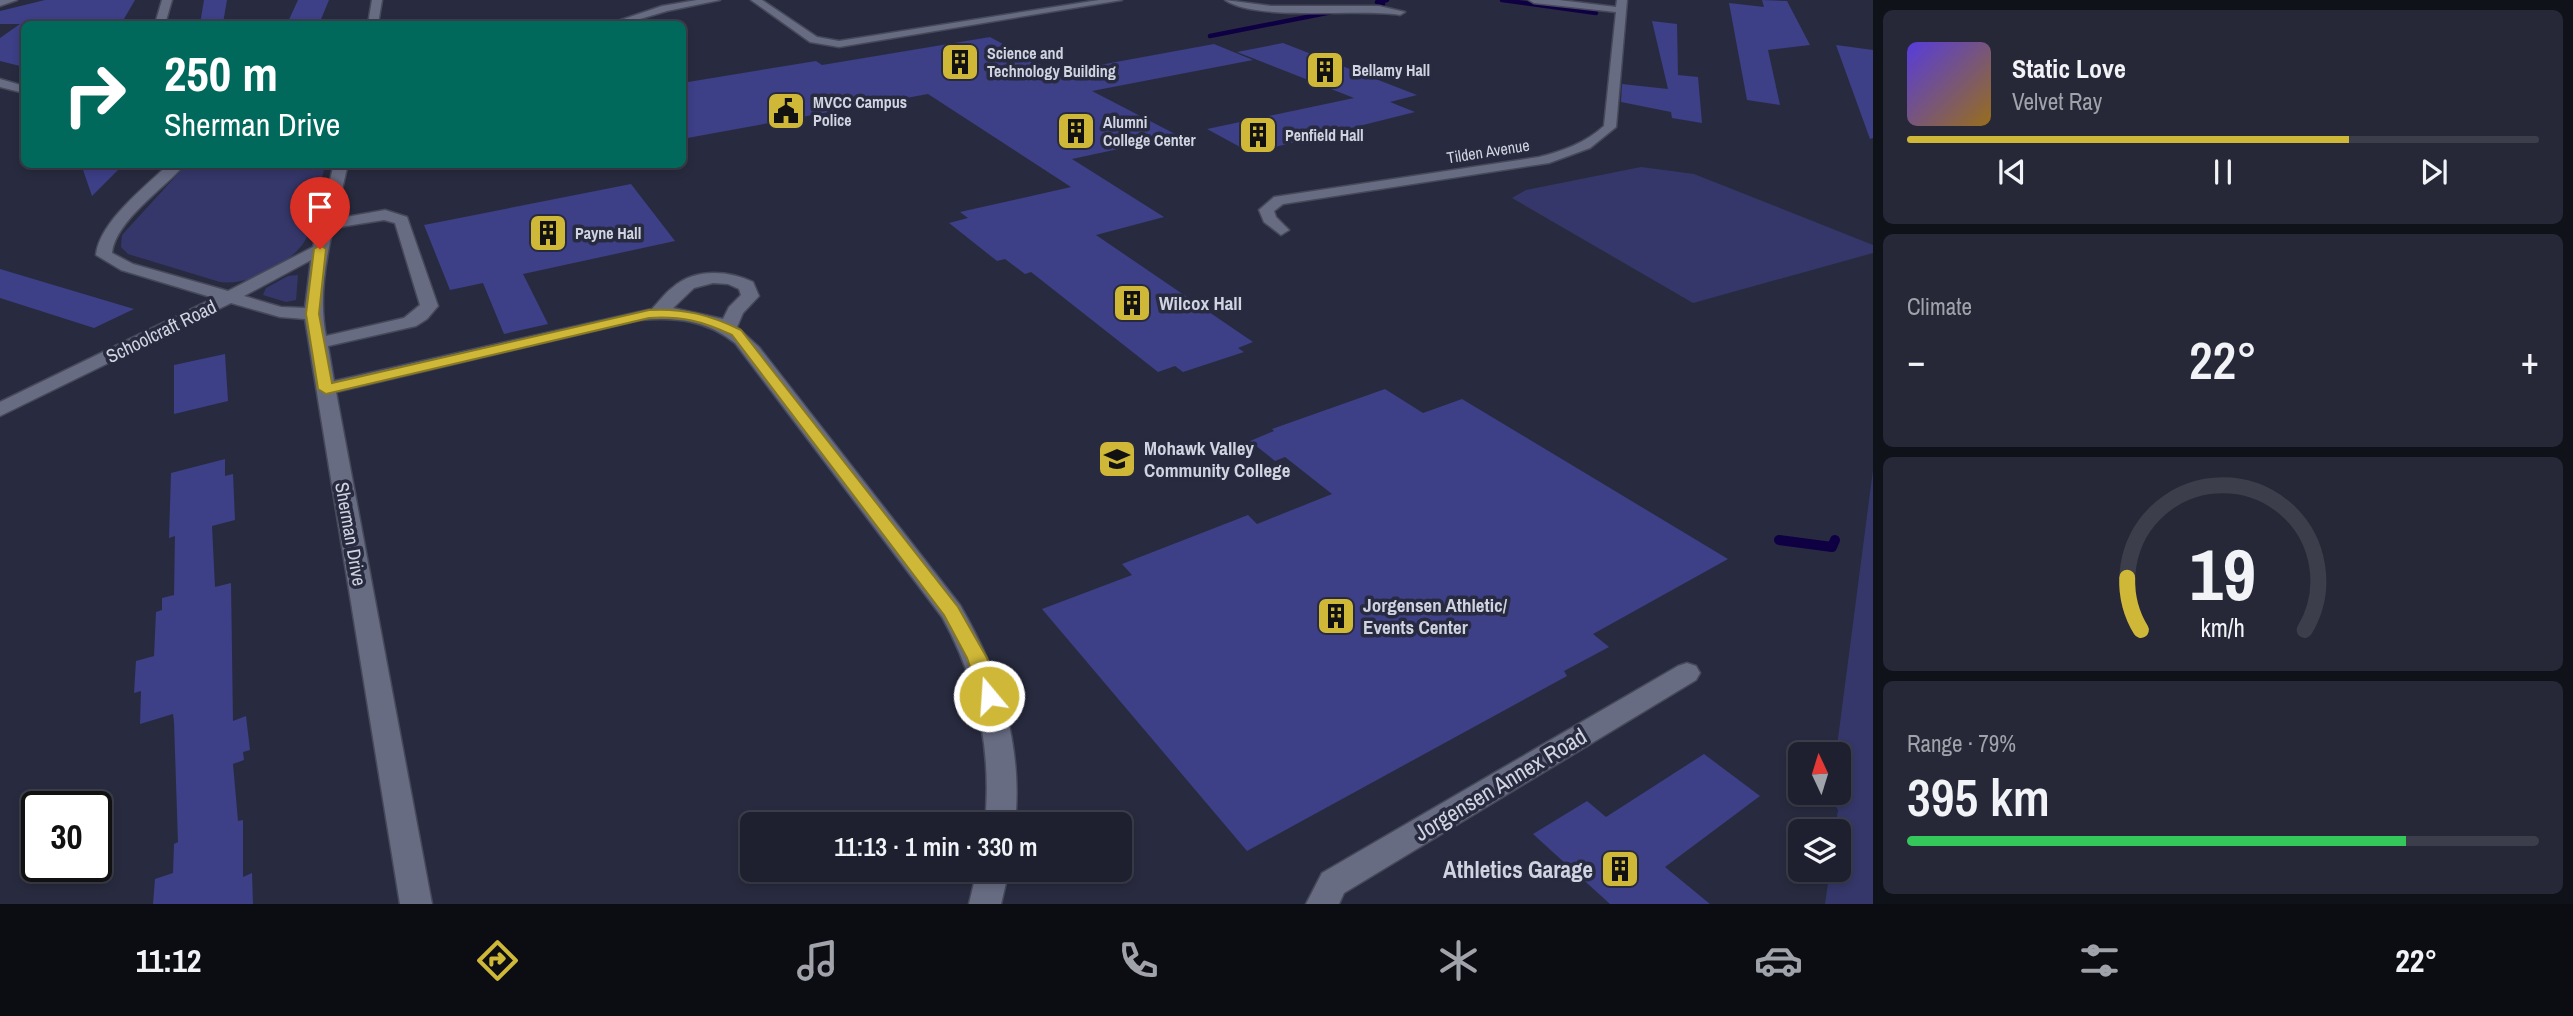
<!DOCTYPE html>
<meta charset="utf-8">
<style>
body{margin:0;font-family:"Archivo Narrow",sans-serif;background:#262837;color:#f1f3f6;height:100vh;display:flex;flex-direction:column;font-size:26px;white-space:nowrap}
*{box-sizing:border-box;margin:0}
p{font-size:23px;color:#a1a3aa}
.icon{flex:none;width:38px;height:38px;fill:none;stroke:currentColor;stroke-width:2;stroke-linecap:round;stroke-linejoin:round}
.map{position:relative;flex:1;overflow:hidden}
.details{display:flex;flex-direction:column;gap:10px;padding:10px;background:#10121a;width:700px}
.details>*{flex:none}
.top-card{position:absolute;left:21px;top:21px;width:665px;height:147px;border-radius:10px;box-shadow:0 4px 10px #0003,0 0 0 2px #3c3e4b;background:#00695c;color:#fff;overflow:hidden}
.needle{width:46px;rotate:356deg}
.controls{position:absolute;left:1788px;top:742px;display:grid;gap:14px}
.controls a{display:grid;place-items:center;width:63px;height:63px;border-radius:10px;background:#1e202f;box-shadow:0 4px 10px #0003,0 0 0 2px #3c3e4b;font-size:35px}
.speed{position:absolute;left:21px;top:791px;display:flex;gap:14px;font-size:35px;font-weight:700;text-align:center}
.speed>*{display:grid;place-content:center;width:91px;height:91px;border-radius:50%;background:#1e202f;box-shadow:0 4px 10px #0003,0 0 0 2px #3c3e4b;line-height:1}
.speed .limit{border:4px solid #111;border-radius:10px;background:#fff;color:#111}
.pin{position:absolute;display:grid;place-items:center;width:60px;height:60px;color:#fff;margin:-72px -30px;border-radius:50% 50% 50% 0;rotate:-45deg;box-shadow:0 0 7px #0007}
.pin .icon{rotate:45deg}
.me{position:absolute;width:77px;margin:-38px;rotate:342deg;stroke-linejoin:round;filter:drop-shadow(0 0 5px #0008)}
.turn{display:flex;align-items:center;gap:24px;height:147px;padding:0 28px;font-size:32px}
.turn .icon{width:91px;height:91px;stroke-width:2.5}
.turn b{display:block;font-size:49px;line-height:60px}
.big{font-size:52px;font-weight:600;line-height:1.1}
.details .tile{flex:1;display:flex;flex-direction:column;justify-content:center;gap:10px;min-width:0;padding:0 24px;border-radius:10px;background:#262837}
.details .dial{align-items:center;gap:0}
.dial svg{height:182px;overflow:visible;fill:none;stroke:#3c3e4b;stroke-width:7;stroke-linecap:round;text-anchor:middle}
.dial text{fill:#f1f3f6;stroke:none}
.song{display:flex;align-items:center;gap:21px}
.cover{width:84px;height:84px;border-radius:10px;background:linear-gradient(135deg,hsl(250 70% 55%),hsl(40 70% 35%))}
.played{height:7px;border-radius:4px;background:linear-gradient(90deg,#cfb837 70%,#3c3e4b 70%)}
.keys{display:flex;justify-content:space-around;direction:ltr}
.heat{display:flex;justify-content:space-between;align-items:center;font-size:38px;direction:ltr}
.charge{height:10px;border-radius:5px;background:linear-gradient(90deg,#34c759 79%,#3c3e4b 0)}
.trip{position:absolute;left:740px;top:812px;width:392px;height:70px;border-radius:10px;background:#1e202f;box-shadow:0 4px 10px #0003,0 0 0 2px #3c3e4b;font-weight:600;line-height:70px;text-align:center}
.tabs{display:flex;height:112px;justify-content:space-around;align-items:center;background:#0c0d13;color:#a1a3aa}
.tabs .icon{width:49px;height:49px}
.tabs .selected{color:#cfb837}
.tabs b{font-size:32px;color:#f1f3f6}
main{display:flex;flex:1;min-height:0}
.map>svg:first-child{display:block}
</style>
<main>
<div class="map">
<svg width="1873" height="904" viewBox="0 0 1873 904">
<rect width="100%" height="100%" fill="#282b3f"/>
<path fill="#35376a" d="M186,165H325C320,186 316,220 306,239C292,264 248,286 220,282L128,254L121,247L122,235Z
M1641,167L1694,174L1873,245V253L1693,303L1512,198L1526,190Z
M298,275L296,300L286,302L263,295L266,288L288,276Z
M1873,470V904H1825L1830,870H1839V831H1835L1838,810L1830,798L1831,793H1839V754H1836Z"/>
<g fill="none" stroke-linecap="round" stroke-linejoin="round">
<path stroke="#0f0044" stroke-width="4.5" d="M1502,0L1596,13
M1383,4L1377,2L1387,0
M1210,36L1332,12"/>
<path stroke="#0f0044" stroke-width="10" d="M1779,540L1832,547L1835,540"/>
</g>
<path fill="#3d3f87" d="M45,0H135L121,24H24V67L0,61V38L20,24H0V11Z
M204,0H227L223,23L200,24Z
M298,0H329L319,24H287Z
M1762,0L1787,1L1810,45L1768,50L1780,105L1747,100L1729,3L1764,7Z
M1652,21L1677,24L1678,75L1698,77L1702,123L1672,118L1671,112L1621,102L1622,84L1668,89Z
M990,37L1056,73L1214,44L1253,60L1092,91L1179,136L1072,159L1164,217L1096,235L1253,342L1238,348L1244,352L1183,372L1175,366L1158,372L1031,272L1025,274L1005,259L997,261L949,223L968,218L960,212L1071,187L928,94L682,139V83L816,61L822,65Z
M1283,43L1417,95L1390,102L1415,112L1251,153L1207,129L1354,98L1237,52Z
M1836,45L1873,50V138L1870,139Z
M81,164H124L92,196Z
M631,184L675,241L523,274L548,324L504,334L483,283L450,290L424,225Z
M0,269L134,309L94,328L0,298Z
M225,354L228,401L174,414V365Z
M1385,389L1423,413L1462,399L1728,559L1593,634L1609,647L1564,671L1567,676L1247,851L1042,609L1132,575L1122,564L1248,515L1257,524L1332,494L1285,457L1275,461L1250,441L1274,431L1272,429Z
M225,459V476L233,474L235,520L212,526L215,587L231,583L233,721L246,716L250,750L243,752L244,760L233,764L238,821L243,820V877L252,873L253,904H153L155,879L173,873L174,844L178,842L174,722L173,714L140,724L141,691L134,693L136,661L154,656L156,612L162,610V598L174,595L175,536L169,538L171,473Z
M1704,754L1760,796L1665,867L1710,904H1610L1533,834L1587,801L1606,817Z"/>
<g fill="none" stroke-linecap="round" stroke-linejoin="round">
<defs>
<path id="street" d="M0,0H17L0,6Z
M162,0H172L165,24H155Z
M372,0H382L378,24H368Z
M697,0H720L667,11L623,24H609L662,6Z
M751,0H762L817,37L839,41L1099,0H1122L839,47L810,42Z
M1225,0L1271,6H1379L1405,12L1400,15C1356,8 1258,22 1225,0Z
M1529,0H1559L1616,7L1617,0H1627L1616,127L1590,148L1549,163L1283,204L1274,211L1276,217L1289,230L1281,235L1264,222L1259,210L1274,197L1539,157C1563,151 1585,143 1604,126L1616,12L1534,3Z
M0,79L24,86V93L0,87Z
M169,164H185C165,188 115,221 112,253L133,264L228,291L313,247L334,164H348L335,219L385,210L407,217L438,306L427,319L416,326L328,346L334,381L652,309C659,302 664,294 672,288C694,268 728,270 753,282L759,296L743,313L737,327L759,347L960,605C1000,674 1023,744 1015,824H985C992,750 978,682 942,617L735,343C706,320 676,317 640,320L336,392L432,904H400L305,319L280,317L231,303L0,416V402L214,298L121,270L96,255C99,222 146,186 169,164ZM384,220L395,223L420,305L404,318L326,336C319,301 325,263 333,228ZM311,260L305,308L281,307L244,296ZM713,283L728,284L739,289L741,295L729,307L723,319L673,308L694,288Z
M1687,663L1696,666L1700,673L1696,680L1344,893L1339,904H1306L1322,873L1678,666Z
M977,870H1009L1001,904H969Z"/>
</defs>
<use href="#street" stroke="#464959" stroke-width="3"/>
<use href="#street" fill="#686c83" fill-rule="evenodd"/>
</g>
<path fill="#cfb837" stroke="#877824" stroke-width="2" d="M320,245L326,249L319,314L332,383L649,310C684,308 710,315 741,330L958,607L987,658L1000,696L997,702L989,705L982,702L967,658L944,615L732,335C702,321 682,316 649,318L326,394L318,389L306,314L314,249Z"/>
<defs>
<symbol id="building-square" viewBox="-11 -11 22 22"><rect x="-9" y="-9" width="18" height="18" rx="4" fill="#cfb837" stroke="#282b3f"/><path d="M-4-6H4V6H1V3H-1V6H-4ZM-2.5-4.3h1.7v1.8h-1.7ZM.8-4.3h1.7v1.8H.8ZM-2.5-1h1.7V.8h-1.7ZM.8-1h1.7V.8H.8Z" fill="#111"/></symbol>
<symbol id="civic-square" viewBox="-11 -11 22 22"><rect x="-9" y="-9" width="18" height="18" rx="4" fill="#cfb837" stroke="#282b3f"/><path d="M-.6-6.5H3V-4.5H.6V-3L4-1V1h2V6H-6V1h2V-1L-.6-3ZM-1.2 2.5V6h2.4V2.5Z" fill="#111"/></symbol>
<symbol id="university-square" viewBox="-11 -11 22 22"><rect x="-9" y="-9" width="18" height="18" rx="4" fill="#cfb837" stroke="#282b3f"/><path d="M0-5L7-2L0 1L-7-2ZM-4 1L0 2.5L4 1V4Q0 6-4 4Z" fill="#111"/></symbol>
</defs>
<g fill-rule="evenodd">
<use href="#building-square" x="938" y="40" width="44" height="44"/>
<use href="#building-square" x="1303" y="48" width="44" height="44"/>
<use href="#civic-square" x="764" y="89" width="44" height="44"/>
<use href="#building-square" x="1054" y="109" width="44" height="44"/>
<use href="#building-square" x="1236" y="113" width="44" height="44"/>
<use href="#building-square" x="526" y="211" width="44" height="44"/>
<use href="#building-square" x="1110" y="281" width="44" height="44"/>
<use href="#university-square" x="1095" y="437" width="44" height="44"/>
<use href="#building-square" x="1314" y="594" width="44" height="44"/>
<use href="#building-square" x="1598" y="847" width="44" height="44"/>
</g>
<g text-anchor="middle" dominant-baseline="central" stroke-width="7" stroke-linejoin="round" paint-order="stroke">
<g font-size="16" font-weight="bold" fill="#d0d3e0" stroke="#282b3f" text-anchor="start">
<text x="987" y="53">Science and<tspan x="987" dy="18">Technology Building</tspan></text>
<text x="1352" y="70">Bellamy Hall</text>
<text x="813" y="102">MVCC Campus<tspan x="813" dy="18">Police</tspan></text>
<text x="1103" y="122">Alumni<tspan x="1103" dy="18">College Center</tspan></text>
<text x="1285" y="135">Penfield Hall</text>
<text x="575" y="233">Payne Hall</text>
</g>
<g font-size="16" fill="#d0d3e0" stroke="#282b3f">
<text transform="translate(1488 151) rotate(-9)">Tilden Avenue</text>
</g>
<g font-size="19" font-weight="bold" fill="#d0d3e0" stroke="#282b3f" text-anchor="start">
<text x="1159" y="303">Wilcox Hall</text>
<text x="1144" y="448">Mohawk Valley<tspan x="1144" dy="22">Community College</tspan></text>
<text x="1363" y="605">Jorgensen Athletic/<tspan x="1363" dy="22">Events Center</tspan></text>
</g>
<g font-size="19" fill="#d0d3e0" stroke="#282b3f">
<text transform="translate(161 331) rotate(-26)">Schoolcraft Road</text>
<text transform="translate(351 534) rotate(80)">Sherman Drive</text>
</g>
<g font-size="23" fill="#d0d3e0" stroke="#282b3f">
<text transform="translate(1500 784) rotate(-31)">Jorgensen Annex Road</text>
</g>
<g font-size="23" font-weight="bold" fill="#d0d3e0" stroke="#282b3f" text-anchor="end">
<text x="1593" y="869">Athletics Garage</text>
</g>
</g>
</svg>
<div class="controls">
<a><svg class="needle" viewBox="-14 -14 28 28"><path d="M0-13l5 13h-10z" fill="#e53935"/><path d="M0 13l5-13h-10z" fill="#a1a3aa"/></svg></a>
<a><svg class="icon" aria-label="layers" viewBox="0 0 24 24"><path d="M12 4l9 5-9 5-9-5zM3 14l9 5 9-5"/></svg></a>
</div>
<div class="speed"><div class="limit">30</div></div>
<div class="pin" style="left:320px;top:249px;background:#d93025"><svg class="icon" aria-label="arrive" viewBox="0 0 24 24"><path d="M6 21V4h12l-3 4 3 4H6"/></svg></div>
<svg class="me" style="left:989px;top:696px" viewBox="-20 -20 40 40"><circle r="17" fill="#cfb837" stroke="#fff" stroke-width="3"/><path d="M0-11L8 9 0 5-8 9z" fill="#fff"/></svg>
<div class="trip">11:13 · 1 min · 330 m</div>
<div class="top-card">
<div class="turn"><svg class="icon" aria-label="right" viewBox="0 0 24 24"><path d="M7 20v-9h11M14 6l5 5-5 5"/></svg><div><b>250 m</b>Sherman Drive</div></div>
</div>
</div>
<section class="details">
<div class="tile">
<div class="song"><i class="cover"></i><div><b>Static Love</b><p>Velvet Ray</p></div></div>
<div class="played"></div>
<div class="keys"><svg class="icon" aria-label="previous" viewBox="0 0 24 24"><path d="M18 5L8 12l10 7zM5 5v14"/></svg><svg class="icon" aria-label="pause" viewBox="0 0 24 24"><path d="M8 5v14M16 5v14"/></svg><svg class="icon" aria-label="next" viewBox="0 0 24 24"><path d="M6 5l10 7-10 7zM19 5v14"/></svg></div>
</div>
<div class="tile"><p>Climate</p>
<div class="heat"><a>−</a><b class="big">22°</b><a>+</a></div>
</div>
<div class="tile dial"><svg viewBox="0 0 100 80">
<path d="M14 69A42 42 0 1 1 86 69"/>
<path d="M14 69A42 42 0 0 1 8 46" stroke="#cfb837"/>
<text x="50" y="56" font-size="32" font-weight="700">19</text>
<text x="50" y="72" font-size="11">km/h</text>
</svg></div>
<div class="tile"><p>Range · 79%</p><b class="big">395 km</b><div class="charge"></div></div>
</section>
</main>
<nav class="tabs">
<b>11:12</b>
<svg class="icon selected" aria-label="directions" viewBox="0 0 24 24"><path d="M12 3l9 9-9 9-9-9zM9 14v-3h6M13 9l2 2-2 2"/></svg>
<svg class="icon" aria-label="music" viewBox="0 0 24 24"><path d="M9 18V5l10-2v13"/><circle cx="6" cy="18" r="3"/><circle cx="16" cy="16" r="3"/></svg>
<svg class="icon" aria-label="phone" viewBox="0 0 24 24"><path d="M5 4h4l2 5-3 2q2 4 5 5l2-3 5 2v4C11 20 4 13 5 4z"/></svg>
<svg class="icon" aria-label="climate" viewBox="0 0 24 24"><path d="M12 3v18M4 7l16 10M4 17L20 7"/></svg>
<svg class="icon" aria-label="car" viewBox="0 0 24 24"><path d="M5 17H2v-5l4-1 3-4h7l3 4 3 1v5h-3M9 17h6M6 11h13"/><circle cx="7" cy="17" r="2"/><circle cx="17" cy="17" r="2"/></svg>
<svg class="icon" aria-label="filters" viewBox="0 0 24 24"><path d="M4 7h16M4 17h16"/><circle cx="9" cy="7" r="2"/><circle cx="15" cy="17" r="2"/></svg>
<b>22°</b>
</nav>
